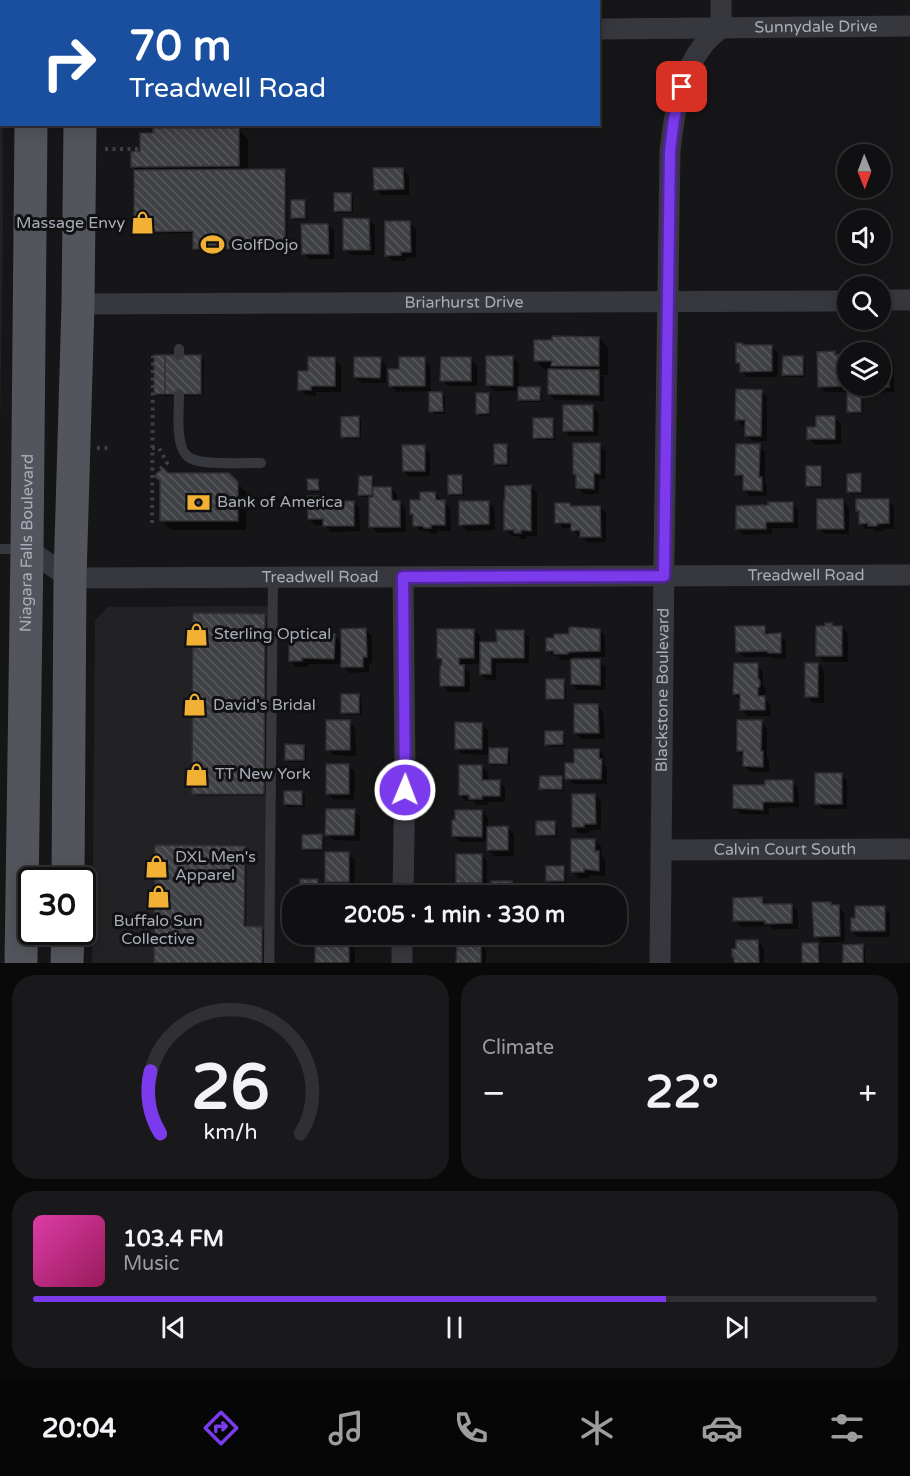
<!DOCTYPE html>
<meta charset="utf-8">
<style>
body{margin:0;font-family:"Varela Round",sans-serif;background:#19191b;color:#f1f3f6;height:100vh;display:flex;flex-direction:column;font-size:22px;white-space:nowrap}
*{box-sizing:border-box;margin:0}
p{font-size:20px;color:#9c9d9f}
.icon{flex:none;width:33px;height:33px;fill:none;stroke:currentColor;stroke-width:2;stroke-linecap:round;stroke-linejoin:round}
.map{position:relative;height:963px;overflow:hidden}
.sheet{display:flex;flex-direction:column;gap:12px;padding:12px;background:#09090a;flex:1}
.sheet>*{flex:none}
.hud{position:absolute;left:0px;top:0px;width:600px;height:126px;box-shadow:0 3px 15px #0003,0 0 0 2px #303032;background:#1a4fa0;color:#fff;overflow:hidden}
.needle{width:39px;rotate:179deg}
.fabs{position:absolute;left:837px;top:144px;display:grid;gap:12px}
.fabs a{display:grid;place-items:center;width:54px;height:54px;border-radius:50%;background:#101012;box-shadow:0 3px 15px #0003,0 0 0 2px #303032;font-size:30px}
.speed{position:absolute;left:18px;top:867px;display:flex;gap:12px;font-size:30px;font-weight:700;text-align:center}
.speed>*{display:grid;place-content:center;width:78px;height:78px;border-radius:50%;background:#101012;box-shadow:0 3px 15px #0003,0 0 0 2px #303032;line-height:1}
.speed .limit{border:3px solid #111;border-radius:9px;background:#fff;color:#111}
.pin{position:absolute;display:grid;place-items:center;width:51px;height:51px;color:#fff;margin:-26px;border-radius:12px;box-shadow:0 3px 9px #0006}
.me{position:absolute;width:66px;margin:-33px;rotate:1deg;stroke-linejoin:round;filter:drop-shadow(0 0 4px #0008)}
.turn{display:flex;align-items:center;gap:21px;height:126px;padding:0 30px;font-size:27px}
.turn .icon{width:78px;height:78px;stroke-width:2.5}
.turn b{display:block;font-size:42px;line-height:51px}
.big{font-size:45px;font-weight:700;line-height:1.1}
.sheet .widget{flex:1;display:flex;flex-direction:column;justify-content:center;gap:9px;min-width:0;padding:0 21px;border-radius:24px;background:#19191b}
.sheet .dial{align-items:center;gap:0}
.dial svg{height:156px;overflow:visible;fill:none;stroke:#303032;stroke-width:7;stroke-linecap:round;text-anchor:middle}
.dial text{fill:#f1f3f6;stroke:none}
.song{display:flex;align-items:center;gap:18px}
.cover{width:72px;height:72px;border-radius:9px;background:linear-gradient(135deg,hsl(320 70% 55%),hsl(330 70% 35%))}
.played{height:6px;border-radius:3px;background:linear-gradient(90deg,#7c3aed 75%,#303032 75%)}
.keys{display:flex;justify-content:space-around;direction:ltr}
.heat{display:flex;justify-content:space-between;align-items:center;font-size:33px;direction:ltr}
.sheet .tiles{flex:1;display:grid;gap:12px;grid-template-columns:1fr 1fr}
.widget:last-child{grid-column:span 2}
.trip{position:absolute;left:282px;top:885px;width:345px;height:60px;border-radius:24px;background:#101012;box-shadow:0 3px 15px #0003,0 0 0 2px #303032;font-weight:700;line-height:60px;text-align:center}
.tabs{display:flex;height:96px;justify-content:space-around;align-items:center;background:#060607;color:#9c9d9f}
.tabs .icon{width:42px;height:42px}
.tabs .on{color:#7c3aed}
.tabs b{font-size:27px;color:#f1f3f6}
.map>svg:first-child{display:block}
</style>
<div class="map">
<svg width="910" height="963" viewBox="0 0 910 963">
<defs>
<pattern id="building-back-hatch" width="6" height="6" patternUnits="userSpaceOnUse" patternTransform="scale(1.5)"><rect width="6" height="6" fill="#404145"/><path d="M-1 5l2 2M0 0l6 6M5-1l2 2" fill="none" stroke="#595a5e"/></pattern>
</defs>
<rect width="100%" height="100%" fill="#161618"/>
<path fill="#222225" d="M0,0H3L2,2L3,231L0,431Z
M276,606L275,963H92L95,621L108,607Z"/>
<path fill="#0007" d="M238,129L248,139V170H284L287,173V251H197L194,249V233L139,234L136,231V170L132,166L142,153Z
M403,169L409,176V195H381L375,189Z
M350,194L353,197V213H338L335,210Z
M304,201L307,204V220H295L293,217Z
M369,220L375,226V255H351L344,249Z
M410,223L416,229V257L406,258V261H393L386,255Z
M328,225L334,231V259H309L303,253Z
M599,338L608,348V375H601L604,378V401L555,400L549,394L550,370H545L536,361L553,342Z
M744,347H772L778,353V377H747L741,371V367L737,363Z
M834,353L838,356H843L848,361V386H849V395L860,394L863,397V414H852L849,411V392H825L819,386Z
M887,356L894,363V392L870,393L864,386H880Z
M201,357L204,360L203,396H158L155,393Z
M513,357L519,364V389H539L542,392V402H522L520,400V391H494L488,385Z
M470,358L477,365V386H448L442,380Z
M803,358L805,360V377H786L784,374Z
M335,359L341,365V392H316V396L306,395L300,389L309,372Z
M380,359L386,365V383H362L355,377Z
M424,359L430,365L431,394H442L445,396V414H434L431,411V391L396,392L390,385L400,371Z
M761,391L767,397V441H753L746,435L747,426H743L737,420Z
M488,394L491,397V415L480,416L478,413Z
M592,406L599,413L598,436H570L564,430Z
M834,417L841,424V444L815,445L808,438L817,429Z
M358,418L361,420V439H345L343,436Z
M553,419L555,422V440H537L535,437Z
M506,445L509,448V466H498L495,463Z
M599,445L606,451L605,479H599V494H584L578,488V478L574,474Z
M759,446L765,452V482L767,485V496H750L744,490L743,480L737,474Z
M424,447L430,453V476L410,477L404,471Z
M821,467L823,470V488H810L807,485Z
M167,475H229L247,493L246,530H171L161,520Z
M861,475L863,478V494H851L849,492Z
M461,477L464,480V496H452L450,494Z
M371,478L374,480V488H391L397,494V502H399L405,508L406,532L377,533L371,526L370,497H363L360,494Z
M318,480L320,483L321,492H312L309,489Z
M531,487L537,493V536H527V539H521L518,536H512L505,529Z
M435,493L441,499V502H444L450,508L451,531H437V534H431L428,531H421L415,525V516L412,514L422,501Z
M320,497L326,503L353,502L359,508L360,531L331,532L325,525H315L309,519Z
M888,500L894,507V529H883V531L875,532L873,529H866L860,523V514L857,510Z
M843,501L849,507V534H825L819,528Z
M488,502L494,508L495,530L467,531L461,525Z
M570,504L573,508L600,507L606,513V542L588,543L582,536H578L572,528H563L557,522Z
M792,504L798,510V528H772V534L743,535L737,528Z
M265,615L267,618L266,796H196L193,793Z
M831,624L834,627H842L848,634V662H824L818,655L827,628Z
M764,627L770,635H780L786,641V658L775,659L774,657H744L737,651Z
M366,630L372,636V663H369V672L349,673L343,666V664H308V667H296L290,660L305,643L334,636L343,644Z
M474,630L480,636V644H498L523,631L529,637V663H496V680H487L481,674V664H464V667L470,673V692H448L442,685L443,662L438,658Z
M599,630L605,636V657H574L573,660L599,661L606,667L605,690H578L572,684V660H561L558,656H553L547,650L571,636Z
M818,664L824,670V703H813L807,697Z
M757,665L763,671V686L766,689V693L763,695V698L770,704L771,716H748L741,710L740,700L734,694Z
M563,680L566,683V701H550L547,698Z
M359,695L361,698L362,715H345L342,712Z
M597,705L603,711L605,739H582L575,733Z
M349,722L355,728L356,756L334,755L327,749Z
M761,722L767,728V757L769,759V772H751L745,766V758L738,751Z
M482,724L488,730V749H507L510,752V766L493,765L490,763L491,755L463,754L456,748Z
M562,733L565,735V746L549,747L547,744Z
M303,746L306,749V762H289L286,759Z
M598,750L605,756L604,764L607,767V784H573L566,778L576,765Z
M349,765L355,772L354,800L333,799L327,793Z
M481,766L488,772V781H499L505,788V802H487L488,805H477L473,801H466L460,795Z
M841,775L847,781V809H823L817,803Z
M562,777L564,780V791H544L541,789Z
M792,781L798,788L799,807L769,808V815L741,814L735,808L767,786Z
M302,792L305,795V807H288L285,804Z
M595,795L601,801V830H589V833H579L573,827Z
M354,811L360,817V841L333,840L327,834Z
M482,811L488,818V828H507L514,834V856H494L488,850V842H460L454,836L456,822Z
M555,823L557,825L558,837H540L538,834Z
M322,836L324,839V851H306L304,848Z
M594,840L601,846V855L605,859V876L589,875V878H579L573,872Z
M244,848L247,850L246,928H262L264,931V963H156Z
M348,854L355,860L354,888L332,887L326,881Z
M481,855L487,861V889H464L458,883Z
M564,868L566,870V883H550L548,880Z
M318,881L320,883V896L304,895L301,893Z
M511,882L514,885V896H494L493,894Z
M762,899L768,905H791L798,911V929H773L770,926L741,927L735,920Z
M830,904L833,907H838L844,913L845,942L822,943L816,936Z
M884,908L890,914V937H858L852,931Z
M302,934H327V942H349L355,948V963H316V942H308Z
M488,934H515V944H494L488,938Z
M758,941L764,948V963H736Z
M480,943L486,950V963H457Z
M818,944L820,947L821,963H804Z
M862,946L865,949V963H844Z"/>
<path fill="url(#building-back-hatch)" stroke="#303034" stroke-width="1.5" d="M132,0H217V2H132Z
M153,128H239V166L131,167V152L140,151V133H153Z
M373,168H403L404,189L374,190Z
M285,169V249H193V231L134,232V170Z
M334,193H351V211H334Z
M291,200H305V218H291Z
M343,218L369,219L370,250H343Z
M385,221H410L411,252H401V255L385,256Z
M301,224H328L329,254H302Z
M552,336L599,337V366H551L552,361H534V340H552Z
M736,343H742V345H772V371L740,372V363H736Z
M835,351V355L843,354L844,386L818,387L817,352Z
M154,355H165V394H154Z
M165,355H201V394H165Z
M880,355H888L889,387H862V386H880Z
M486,356H513V386L486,385Z
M783,356H803V375H782Z
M308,357H335V386H311V390H298V371H308Z
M354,357H381L380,378L354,377Z
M399,357H425V386H389L388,369H399Z
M441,357H471V381H440Z
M548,369L599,370V395L548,394Z
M518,387H540V400H518Z
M736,389L762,390L761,436H745V420H735Z
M429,392H442L443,411L429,412Z
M476,393H489V413L476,414Z
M847,393H861V412H847Z
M563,405H593V431H563Z
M359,416V437H341V417Z
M816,416H835V439H807V427H816Z
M533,418H553V438H533Z
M573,443H600V474L594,473V489L576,488V475L573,474Z
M494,444H507V464H494Z
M736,444H760L759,477H762V491L743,490V475H735Z
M402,445H425V471H403Z
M806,466H821V486H806Z
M163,468L168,473H229L238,482V521H160V481L154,476Z
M861,473V492H847V474Z
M448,475H462V494H448Z
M359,476H372V495H358Z
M307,479H318L319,490H308Z
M531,485V531L521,530V533H514V530H504V500H505V486Z
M373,487H391L392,500L400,501V527H369V497H373Z
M420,492H435L436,500H445V525H431V528H424L423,526H413V514H410V500H420Z
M307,496H321V501H354V526H323V519H308Z
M817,499H843L844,529H817Z
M856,499H889V523L877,524V526H868V523L859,524V511H856Z
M459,501H489V524L459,525Z
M768,502H793V522H766V529H736V506L768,505Z
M555,503H570V506H600L601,537H580V530L571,531V523H555Z
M193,613L265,614L264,794H192Z
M825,623H832V626H842V656H816V626H825Z
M735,626H765V634L781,633V653H768V651L736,652Z
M571,627L600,629V651L568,652V654H554V651H546V638H554V634H569V628Z
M366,628L367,657H363V667H341V629Z
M437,629H474V658H459V665H464V686H440V666H441L442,659L437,658Z
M496,630H524V658H491V674H480V642H497Z
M304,634H335L334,659L302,658V661H289V641H304Z
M571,659H600V685L571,684Z
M734,663H758V678L760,681V686L758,688V696H765V710H740V694H733Z
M805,663H818V697H805Z
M546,679H564V699H546Z
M341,694H359V713H341Z
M574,704H598L599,733H574Z
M326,720H350V750H326Z
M737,720H762L761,751H763V767L743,766V751H737Z
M455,722L482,723V749H455Z
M545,731H563V744L545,745Z
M285,744L304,745V760H285Z
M489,748H508L507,764L489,763Z
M574,749H599V759H602L601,779H565V763H574Z
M326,764H349V794H326Z
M459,765H482V780H500V796H482V799H469V795H459Z
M815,773H842V804H815Z
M540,776H562V789H539Z
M765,780H793V802H763V810L733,808V785H765Z
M284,791H302V805L284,804Z
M572,794H595L596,824H584V827H572Z
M326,809H355L354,835H325Z
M455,810H482V837L452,836V820H455Z
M536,821H555V835H536Z
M508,826V850H487V827Z
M322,834V849H302V835Z
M571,839H595V851H599V871L584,869V872H571Z
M155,845L245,846L244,926L262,927V963H154Z
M325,852H349V882H325Z
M456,854H482V883H456Z
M546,866H564V881H546Z
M300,879H318V894L299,893Z
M491,881H512V894H491Z
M762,897L763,904H792V923L765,924V921H733V898Z
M812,902H831V905H839L840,936L814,937Z
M855,906H885V931H851V918H855Z
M486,934H509V939L486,938Z
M315,940H349V963H315Z
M736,940H758L759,963H734V957H732V949H736Z
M457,942H481V963H456Z
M802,943H818L819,963H802Z
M863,944V963H843V945Z"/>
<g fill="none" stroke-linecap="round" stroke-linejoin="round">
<path stroke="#3d3f44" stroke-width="4" stroke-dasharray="3 4.5" stroke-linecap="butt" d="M105,149H140
M97,448H111
M152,448H159L167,463L158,471
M152,523L153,356"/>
<path stroke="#37383d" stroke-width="10" d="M255,0L258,2
M179,349V355
M179,394C179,409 177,426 180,440C181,448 185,456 192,459C203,465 246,463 261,463
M0,549H24
M269,963L273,577"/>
<g stroke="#37383d" stroke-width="21">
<path d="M451,0V2"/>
<path id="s1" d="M598,29L910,26"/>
<path d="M880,300H910"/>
<path id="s2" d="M78,304L848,301"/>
<path id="s3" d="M27,549L70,578L910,575"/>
<path id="s4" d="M661,850L910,849"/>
<path d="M403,896L405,768L403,577"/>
<path d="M402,963V934"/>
<path id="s5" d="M660,963L664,558L670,151C674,115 680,74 704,44C709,38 715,33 721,28V0"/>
</g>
<g stroke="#53555c" stroke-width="33">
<path d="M32,2V0"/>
<path d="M81,2V0"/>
<path d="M68,880L70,578L78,304L80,124"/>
<path id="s6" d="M21,963L27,549L31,124"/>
<path d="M67,963L68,932"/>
</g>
</g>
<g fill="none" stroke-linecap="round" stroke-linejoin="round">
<defs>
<path id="route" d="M405,790L403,577L664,576L670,151L674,119L682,87"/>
</defs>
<use href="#route" stroke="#51269a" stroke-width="15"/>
<use href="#route" stroke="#7c3aed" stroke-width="10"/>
</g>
<defs>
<symbol id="shop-bare" viewBox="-9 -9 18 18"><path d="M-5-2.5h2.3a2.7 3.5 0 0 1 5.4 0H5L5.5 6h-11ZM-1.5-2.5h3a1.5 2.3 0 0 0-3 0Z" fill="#f2b134" stroke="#111113" stroke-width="2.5" paint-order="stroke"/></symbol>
<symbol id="stadium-bare" viewBox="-9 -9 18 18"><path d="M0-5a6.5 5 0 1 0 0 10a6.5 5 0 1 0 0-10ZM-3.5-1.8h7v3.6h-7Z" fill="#f2b134" stroke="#111113" stroke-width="2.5" paint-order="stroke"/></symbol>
<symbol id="bank-bare" viewBox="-9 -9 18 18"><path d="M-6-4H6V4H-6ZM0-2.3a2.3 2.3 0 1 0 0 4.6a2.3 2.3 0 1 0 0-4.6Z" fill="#f2b134" stroke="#111113" stroke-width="2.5" paint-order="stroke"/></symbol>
</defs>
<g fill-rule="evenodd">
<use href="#shop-bare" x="126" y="206" width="33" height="33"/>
<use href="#stadium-bare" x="196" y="228" width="33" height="33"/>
<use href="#bank-bare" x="182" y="486" width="33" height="33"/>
<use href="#shop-bare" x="180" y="618" width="33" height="33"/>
<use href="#shop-bare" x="178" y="688" width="33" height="33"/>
<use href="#shop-bare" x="180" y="758" width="33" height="33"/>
<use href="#shop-bare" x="140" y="850" width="33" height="33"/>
<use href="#shop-bare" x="142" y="880" width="33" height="33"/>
</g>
<g text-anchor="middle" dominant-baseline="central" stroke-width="6" stroke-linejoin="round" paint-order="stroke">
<g font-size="16" fill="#a8adb8" stroke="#111113">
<text stroke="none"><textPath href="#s1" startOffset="218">Sunnydale Drive</textPath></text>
<text stroke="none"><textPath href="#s2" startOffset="386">Briarhurst Drive</textPath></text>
<text stroke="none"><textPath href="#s6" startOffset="420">Niagara Falls Boulevard</textPath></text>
<text stroke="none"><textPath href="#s3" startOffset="788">Treadwell Road</textPath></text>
<text stroke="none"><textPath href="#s3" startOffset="302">Treadwell Road</textPath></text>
<text stroke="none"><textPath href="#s5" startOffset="273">Blackstone Boulevard</textPath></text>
<text stroke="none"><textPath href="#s4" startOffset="124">Calvin Court South</textPath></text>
</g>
<g font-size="16" fill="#a8adb8" stroke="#111113" text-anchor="start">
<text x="125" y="223" text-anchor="end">Massage Envy</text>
<text x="231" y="245">GolfDojo</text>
<text x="217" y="502">Bank of America</text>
<text x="214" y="634">Sterling Optical</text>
<text x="213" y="705">David's Bridal</text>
<text x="215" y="774">TT New York</text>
<text x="175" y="857">DXL Men's<tspan x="175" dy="18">Apparel</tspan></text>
<text x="158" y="921" text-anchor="middle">Buffalo Sun<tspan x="158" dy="18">Collective</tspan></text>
</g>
</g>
</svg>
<div class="fabs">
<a><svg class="needle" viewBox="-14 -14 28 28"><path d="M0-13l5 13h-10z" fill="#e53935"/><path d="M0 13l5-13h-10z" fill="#9c9d9f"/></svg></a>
<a><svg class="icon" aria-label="sound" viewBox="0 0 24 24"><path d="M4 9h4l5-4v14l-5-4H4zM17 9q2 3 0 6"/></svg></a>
<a><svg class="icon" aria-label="search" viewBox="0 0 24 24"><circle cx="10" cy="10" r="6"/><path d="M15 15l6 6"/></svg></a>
<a><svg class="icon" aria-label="layers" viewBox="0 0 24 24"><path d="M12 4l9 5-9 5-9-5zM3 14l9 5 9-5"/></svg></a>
</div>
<div class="speed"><div class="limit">30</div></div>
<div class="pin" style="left:682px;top:87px;background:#d93025"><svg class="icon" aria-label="arrive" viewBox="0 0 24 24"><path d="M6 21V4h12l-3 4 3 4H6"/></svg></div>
<svg class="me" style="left:405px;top:790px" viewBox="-20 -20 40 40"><circle r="17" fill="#7c3aed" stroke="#fff" stroke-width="3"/><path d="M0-11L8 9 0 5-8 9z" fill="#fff"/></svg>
<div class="trip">20:05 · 1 min · 330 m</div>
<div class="hud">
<div class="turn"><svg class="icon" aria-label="right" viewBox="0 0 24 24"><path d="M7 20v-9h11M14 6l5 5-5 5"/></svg><div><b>70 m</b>Treadwell Road</div></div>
</div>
</div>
<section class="sheet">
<div class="tiles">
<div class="widget dial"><svg viewBox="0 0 100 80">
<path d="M14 69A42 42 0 1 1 86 69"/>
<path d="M14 69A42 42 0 0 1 9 37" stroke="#7c3aed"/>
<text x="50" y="56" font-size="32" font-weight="700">26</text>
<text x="50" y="72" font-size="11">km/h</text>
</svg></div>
<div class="widget"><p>Climate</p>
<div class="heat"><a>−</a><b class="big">22°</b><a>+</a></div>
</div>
<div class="widget">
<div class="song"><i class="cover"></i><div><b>103.4 FM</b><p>Music</p></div></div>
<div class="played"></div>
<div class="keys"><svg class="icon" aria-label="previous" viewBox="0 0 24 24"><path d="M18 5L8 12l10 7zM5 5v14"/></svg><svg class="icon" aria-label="pause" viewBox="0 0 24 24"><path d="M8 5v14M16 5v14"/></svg><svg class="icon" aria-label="next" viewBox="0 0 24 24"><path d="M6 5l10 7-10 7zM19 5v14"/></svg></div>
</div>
</div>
</section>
<nav class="tabs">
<b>20:04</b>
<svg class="icon on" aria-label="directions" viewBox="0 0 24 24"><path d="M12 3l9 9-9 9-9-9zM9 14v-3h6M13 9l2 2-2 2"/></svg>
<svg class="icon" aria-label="music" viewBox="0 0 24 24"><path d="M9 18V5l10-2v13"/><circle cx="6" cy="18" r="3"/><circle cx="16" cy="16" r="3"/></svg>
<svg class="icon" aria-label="phone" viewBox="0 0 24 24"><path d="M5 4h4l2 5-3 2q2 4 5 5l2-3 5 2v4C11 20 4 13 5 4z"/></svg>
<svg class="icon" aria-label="climate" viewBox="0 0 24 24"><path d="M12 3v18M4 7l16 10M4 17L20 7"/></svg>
<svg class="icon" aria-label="car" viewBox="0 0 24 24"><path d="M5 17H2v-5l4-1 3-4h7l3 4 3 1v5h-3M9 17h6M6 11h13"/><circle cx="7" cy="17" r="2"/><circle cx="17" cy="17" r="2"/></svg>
<svg class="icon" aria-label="filters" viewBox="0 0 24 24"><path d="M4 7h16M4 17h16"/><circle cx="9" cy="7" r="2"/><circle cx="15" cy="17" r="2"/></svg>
</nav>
